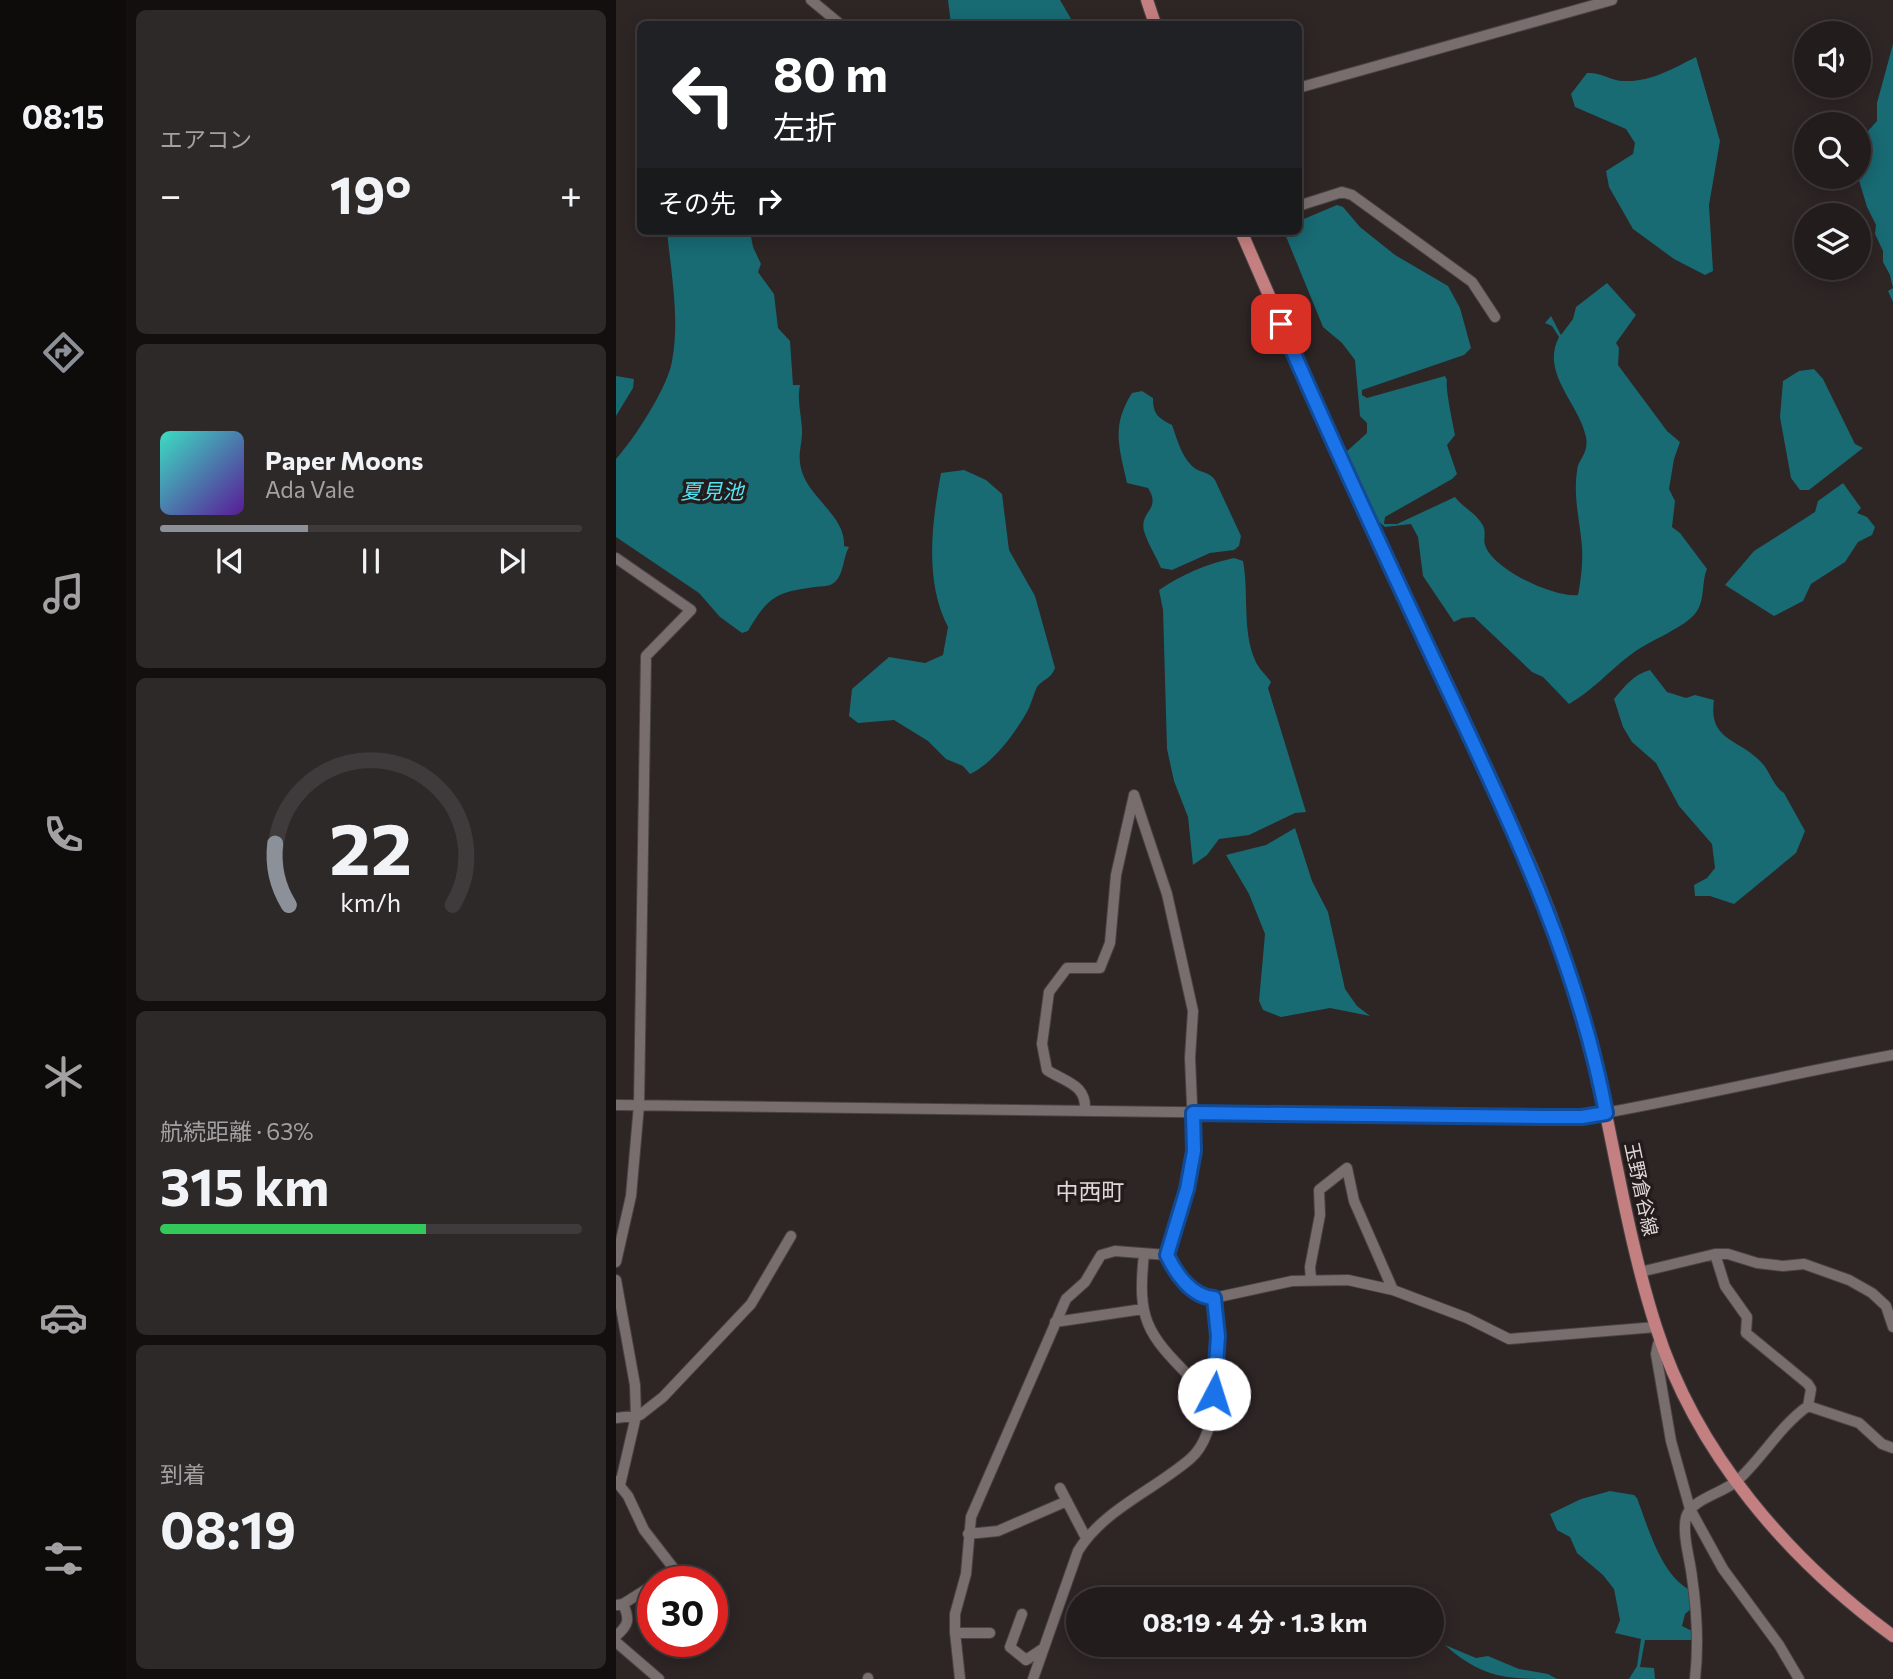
<!DOCTYPE html>
<html lang="ja">
<meta charset="utf-8">
<style>
body{margin:0;font-family:Commissioner,"Noto Sans JP",sans-serif;background:#2e2929;color:#f1f3f6;height:100vh;display:flex;flex-direction:column;font-size:26px;white-space:nowrap}
*{box-sizing:border-box;margin:0}
p{font-size:23px;color:#a2a1a3}
.icon{flex:none;width:38px;height:38px;fill:none;stroke:currentColor;stroke-width:2;stroke-linecap:round;stroke-linejoin:round}
.map{position:relative;flex:1;overflow:hidden}
.drawer{display:flex;flex-direction:column;gap:10px;padding:10px;background:#130f0f;width:490px}
.drawer>*{flex:none}
.hud{position:absolute;left:21px;top:21px;width:665px;height:214px;border-radius:10px;box-shadow:0 4px 18px #0003,0 0 0 2px #3f3a3b;background:#202124;color:#fff;overflow:hidden}
.fabs{position:absolute;left:1178px;top:21px;display:grid;gap:14px}
.fabs a{display:grid;place-items:center;width:77px;height:77px;border-radius:50%;background:#221c1c;box-shadow:0 4px 18px #0003,0 0 0 2px #3f3a3b;font-size:35px}
.speed{position:absolute;left:21px;top:1566px;display:flex;gap:14px;font-size:35px;font-weight:700;text-align:center}
.speed>*{display:grid;place-content:center;width:91px;height:91px;border-radius:50%;background:#221c1c;box-shadow:0 4px 18px #0003,0 0 0 2px #3f3a3b;line-height:1}
.speed .limit{border:10px solid #d22;background:#fff;color:#111}
.pin{position:absolute;display:grid;place-items:center;width:60px;height:60px;color:#fff;margin:-30px;border-radius:14px;box-shadow:0 4px 10px #0006}
.me{position:absolute;width:77px;margin:-38px;rotate:5deg;stroke-linejoin:round;filter:drop-shadow(0 0 5px #0008)}
.turn{display:flex;align-items:center;gap:24px;height:147px;padding:0 21px;font-size:32px}
.turn .icon{width:91px;height:91px;stroke-width:2.5}
.turn b{display:block;font-size:49px;line-height:60px}
.then{display:flex;align-items:center;height:66px;padding:0 21px;background:#0003;gap:14px;font-size:26px}
.big{font-size:52px;font-weight:700;line-height:1.1}
.drawer .tile{flex:1;display:flex;flex-direction:column;justify-content:center;gap:10px;min-width:0;padding:0 24px;border-radius:10px;background:#2e2929}
.drawer .dial{align-items:center;gap:0}
.dial svg{height:182px;overflow:visible;fill:none;stroke:#3f3a3b;stroke-width:7;stroke-linecap:round;text-anchor:middle}
.dial text{fill:#f1f3f6;stroke:none}
.song{display:flex;align-items:center;gap:21px}
.cover{width:84px;height:84px;border-radius:10px;background:linear-gradient(135deg,hsl(170 70% 55%),hsl(270 70% 35%))}
.played{height:7px;border-radius:4px;background:linear-gradient(90deg,#8c9099 35%,#3f3a3b 35%)}
.keys{display:flex;justify-content:space-around;direction:ltr}
.heat{display:flex;justify-content:space-between;align-items:center;font-size:38px;direction:ltr}
.charge{height:10px;border-radius:5px;background:linear-gradient(90deg,#34c759 63%,#3f3a3b 0)}
.trip{position:absolute;left:450px;top:1587px;width:378px;height:70px;border-radius:35px;background:#221c1c;box-shadow:0 4px 18px #0003,0 0 0 2px #3f3a3b;font-weight:700;line-height:70px;text-align:center}
main{display:flex;flex:1;min-height:0}
.tab-bar{display:flex;flex-direction:column;width:126px;justify-content:space-around;align-items:center;background:#0e0b0b;color:#a2a1a3}
.tab-bar .icon{width:49px;height:49px}
.tab-bar .selected{color:#8c9099}
.tab-bar b{font-size:32px;color:#f1f3f6}
.map>svg:first-child{display:block}
</style>
<main>
<nav class="tab-bar">
<b>08:15</b>
<svg class="icon selected" aria-label="directions" viewBox="0 0 24 24"><path d="M12 3l9 9-9 9-9-9zM9 14v-3h6M13 9l2 2-2 2"/></svg>
<svg class="icon" aria-label="music" viewBox="0 0 24 24"><path d="M9 18V5l10-2v13"/><circle cx="6" cy="18" r="3"/><circle cx="16" cy="16" r="3"/></svg>
<svg class="icon" aria-label="phone" viewBox="0 0 24 24"><path d="M5 4h4l2 5-3 2q2 4 5 5l2-3 5 2v4C11 20 4 13 5 4z"/></svg>
<svg class="icon" aria-label="climate" viewBox="0 0 24 24"><path d="M12 3v18M4 7l16 10M4 17L20 7"/></svg>
<svg class="icon" aria-label="car" viewBox="0 0 24 24"><path d="M5 17H2v-5l4-1 3-4h7l3 4 3 1v5h-3M9 17h6M6 11h13"/><circle cx="7" cy="17" r="2"/><circle cx="17" cy="17" r="2"/></svg>
<svg class="icon" aria-label="filters" viewBox="0 0 24 24"><path d="M4 7h16M4 17h16"/><circle cx="9" cy="7" r="2"/><circle cx="15" cy="17" r="2"/></svg>
</nav>
<section class="drawer">
<div class="tile"><p>エアコン</p>
<div class="heat"><a>−</a><b class="big">19°</b><a>+</a></div>
</div>
<div class="tile">
<div class="song"><i class="cover"></i><div><b>Paper Moons</b><p>Ada Vale</p></div></div>
<div class="played"></div>
<div class="keys"><svg class="icon" aria-label="previous" viewBox="0 0 24 24"><path d="M18 5L8 12l10 7zM5 5v14"/></svg><svg class="icon" aria-label="pause" viewBox="0 0 24 24"><path d="M8 5v14M16 5v14"/></svg><svg class="icon" aria-label="next" viewBox="0 0 24 24"><path d="M6 5l10 7-10 7zM19 5v14"/></svg></div>
</div>
<div class="tile dial"><svg viewBox="0 0 100 80">
<path d="M14 69A42 42 0 1 1 86 69"/>
<path d="M14 69A42 42 0 0 1 8 42" stroke="#8c9099"/>
<text x="50" y="56" font-size="32" font-weight="700">22</text>
<text x="50" y="72" font-size="11">km/h</text>
</svg></div>
<div class="tile"><p>航続距離 · 63%</p><b class="big">315 km</b><div class="charge"></div></div>
<div class="tile"><p>到着</p><b class="big">08:19</b></div>
</section>
<div class="map">
<svg width="1277" height="1679" viewBox="0 0 1277 1679">
<rect width="100%" height="100%" fill="#2e2525"/>
<path fill="#186a73" d="M332,0H444L458,24H335Z
M1277,44V302L1272,291L1277,288L1274,275L1267,262V251L1259,234L1260,225L1251,207L1242,177L1243,141L1261,121V103Z
M1080,57L1104,141L1093,205L1097,271L1089,275L1058,259L1017,229L993,187L990,171L1017,154L1019,143L1010,129L959,107L955,94L971,73C985,72 995,81 1008,81C1035,82 1056,69 1080,57Z
M721,205L727,207L744,227L779,255L832,286L844,308L855,348L848,355L746,390V395L751,398L829,376L831,380C829,388 837,424 839,435L831,445L841,474L836,479L769,517L768,524H781L839,497C847,508 859,512 866,524C871,531 867,538 869,545C877,570 939,598 962,595C965,580 967,562 966,547C964,522 957,496 961,471C962,458 973,455 970,437C963,403 924,373 943,337L936,326L929,323L935,316L945,335L957,319L960,307L991,283L1020,315L1000,343L1003,348L1002,365L1051,431L1064,442L1058,459L1053,489L1059,501L1056,527L1064,533L1091,569C1085,583 1090,602 1078,615C1064,630 1030,642 1013,656C992,672 976,691 953,704L927,677L916,672L858,617L846,618L838,622L807,576L802,537L795,524L769,527L761,520L730,452L751,433V423L744,416L739,360L726,343L707,327L669,234L670,231H682L683,221Z
M51,231H134L137,247L145,264L142,272L158,294L162,328L174,341L177,385H184C181,401 185,413 186,428C187,447 179,455 188,477C198,500 230,519 228,546L233,547C227,557 228,574 219,582C214,587 206,586 199,587C160,592 152,597 132,631L126,633L104,617L83,593L0,537V459C18,439 52,387 56,361C64,319 55,273 51,231Z
M1198,369L1207,379L1239,444L1247,448L1193,490H1184L1175,478L1164,417L1167,381L1183,371Z
M0,376L18,379L17,388L0,416Z
M526,391L537,398C537,414 542,418 556,425C561,439 565,455 576,466C583,473 593,471 599,480L625,536L623,546L618,550L594,553L556,570L545,568C540,556 531,542 528,531C523,511 546,510 532,488L511,483C503,447 495,426 516,393Z
M348,470L370,480L386,494L393,550L419,596L439,668C435,679 427,679 421,687C418,693 416,701 413,708C401,731 378,763 354,774L347,766L330,759L312,741L278,720L242,723L233,716L236,689L273,657L309,663L327,655L332,627C308,581 316,522 325,473Z
M1227,483L1245,508L1241,513L1251,517L1259,527L1256,535L1242,542L1229,562L1195,584L1187,601L1158,616L1109,585L1138,551L1199,512L1202,501Z
M618,558L627,561C633,592 626,630 639,660C642,668 650,675 655,682L652,688L690,812L679,813L633,835L603,839L591,855L577,865L572,817L558,781L551,749L547,610L543,590C567,574 590,564 618,558Z
M1034,670L1051,692L1070,698L1079,695L1098,700C1092,741 1122,738 1145,762C1154,771 1157,786 1168,793L1189,831L1180,853L1118,904L1094,896H1079L1078,885L1091,878L1099,868L1096,844L1063,806L1040,763L1016,742L1007,727L998,699C1008,687 1018,674 1034,670Z
M679,828L696,881L712,912L729,989L741,1006L754,1016L714,1008L665,1017L647,1010L643,1001L649,934L633,894L610,855L650,845Z
M994,1491L1018,1495L1021,1498C1032,1527 1045,1575 1074,1590L1076,1608L1069,1614L1066,1626L1078,1632V1640H1029L1024,1667L1038,1668L1039,1679H1013L1021,1666L1025,1639L999,1633L1004,1620L998,1589L987,1575L961,1553L954,1537L941,1530L934,1514L965,1499Z
M829,1645L860,1658L872,1656L903,1669L932,1674L941,1679C891,1679 867,1679 829,1645Z"/>
<g fill="none" stroke-linecap="round" stroke-linejoin="round">
<defs>
<path id="minor" d="M195,0L224,24
M682,88L996,0
M682,206L726,192L736,195L856,282L879,317
M0,558L75,610L30,656L23,1105L15,1196L0,1262
M518,795L551,894L577,1011L574,1058L578,1151L571,1189L551,1255C560,1274 576,1298 598,1298L676,1281L732,1280L777,1290L851,1318L893,1339L1040,1327
M0,1105L966,1117C1071,1099 1173,1074 1277,1055
M469,1111C471,1084 449,1082 431,1070L426,1044L433,992L451,968H484L494,943L500,875L518,795
M528,1254C521,1319 530,1333 575,1378H590L602,1375
M1099,1254L1109,1286L1131,1317L1130,1333L1192,1384L1195,1389L1192,1406
M1024,1272L1099,1254H1112L1141,1263L1167,1266L1188,1264L1233,1280L1256,1293L1270,1306L1277,1327
M695,1279L694,1267L704,1215L703,1190L731,1168L738,1201L777,1290
M0,1280L19,1385L20,1416L4,1485
M439,1322L527,1309
M1046,1342L1042,1344L1040,1354L1055,1441L1074,1509L1107,1569L1163,1645L1183,1679
M0,1418L24,1415L47,1397L135,1304L175,1236
M0,1481L12,1496L28,1530L59,1570L41,1582
M444,1488L470,1538
M352,1534L382,1531L451,1501
M0,1605L7,1604L37,1585
M406,1614L394,1647L410,1660L428,1648
M339,1633H374
M0,1636C13,1625 14,1619 7,1604
M0,1642L43,1679
M252,1678V1679
M344,1679L339,1632V1614L350,1574L355,1517L450,1299L469,1282L485,1255L499,1251L551,1255
M417,1679L462,1551C487,1510 538,1490 574,1459C607,1432 605,1337 598,1298
M1079,1679C1083,1644 1081,1612 1076,1577C1074,1559 1066,1535 1070,1517C1075,1499 1108,1493 1122,1480C1147,1457 1164,1426 1192,1406L1243,1423L1266,1444L1277,1448"/>
<path id="major" d="M531,0L539,24
M625,231C670,335 715,439 763,541C815,653 872,764 920,878C943,933 962,992 976,1050C998,1143 1011,1237 1040,1327C1080,1453 1172,1559 1277,1636"/>
</defs>
<use href="#minor" stroke="#4a4343" stroke-width="12"/>
<use href="#major" stroke="#4a4343" stroke-width="14"/>
<use href="#minor" stroke="#796e6e" stroke-width="10"/>
<use href="#major" stroke="#c47f80" stroke-width="12"/>
</g>
<g fill="none" stroke-linecap="round" stroke-linejoin="round">
<defs>
<path id="route" d="M598,1394L602,1336L598,1298C576,1297 560,1274 551,1255L571,1189L578,1151L577,1113L929,1117H966L990,1113C962,964 899,833 835,696C777,573 719,449 665,324"/>
</defs>
<use href="#route" stroke="#114b97" stroke-width="18"/>
<use href="#route" stroke="#1a73e8" stroke-width="12"/>
</g>
<g text-anchor="middle" dominant-baseline="central" stroke-width="7" stroke-linejoin="round" paint-order="stroke">
<g font-size="19" fill="#ded8d8" stroke="#241b1b">
<text transform="translate(1026 1189) rotate(78)">玉野倉谷線</text>
</g>
<g font-size="21" font-style="italic" fill="#52e4f5" stroke="#241b1b">
<text x="96" y="490">夏見池</text>
</g>
<g font-size="23" fill="#ded8d8" stroke="#241b1b">
<text x="474" y="1191">中西町</text>
</g>
</g>
</svg>
<div class="fabs">
<a><svg class="icon" aria-label="sound" viewBox="0 0 24 24"><path d="M4 9h4l5-4v14l-5-4H4zM17 9q2 3 0 6"/></svg></a>
<a><svg class="icon" aria-label="search" viewBox="0 0 24 24"><circle cx="10" cy="10" r="6"/><path d="M15 15l6 6"/></svg></a>
<a><svg class="icon" aria-label="layers" viewBox="0 0 24 24"><path d="M12 4l9 5-9 5-9-5zM3 14l9 5 9-5"/></svg></a>
</div>
<div class="speed"><div class="limit">30</div></div>
<div class="pin" style="left:665px;top:324px;background:#d93025"><svg class="icon" aria-label="arrive" viewBox="0 0 24 24"><path d="M6 21V4h12l-3 4 3 4H6"/></svg></div>
<svg class="me" style="left:598px;top:1394px" viewBox="-20 -20 40 40"><circle r="19" fill="#fff"/><path d="M0-13L10 11 0 6-10 11z" fill="#1a73e8"/></svg>
<div class="trip">08:19 · 4 分 · 1.3 km</div>
<div class="hud">
<div class="turn"><svg class="icon" aria-label="left" viewBox="0 0 24 24"><path d="M17 20v-9H6M10 6l-5 5 5 5"/></svg><div><b>80 m</b>左折</div></div>
<div class="then">その先<svg class="icon" aria-label="right" viewBox="0 0 24 24"><path d="M7 20v-9h11M14 6l5 5-5 5"/></svg></div>
</div>
</div>
</main>
